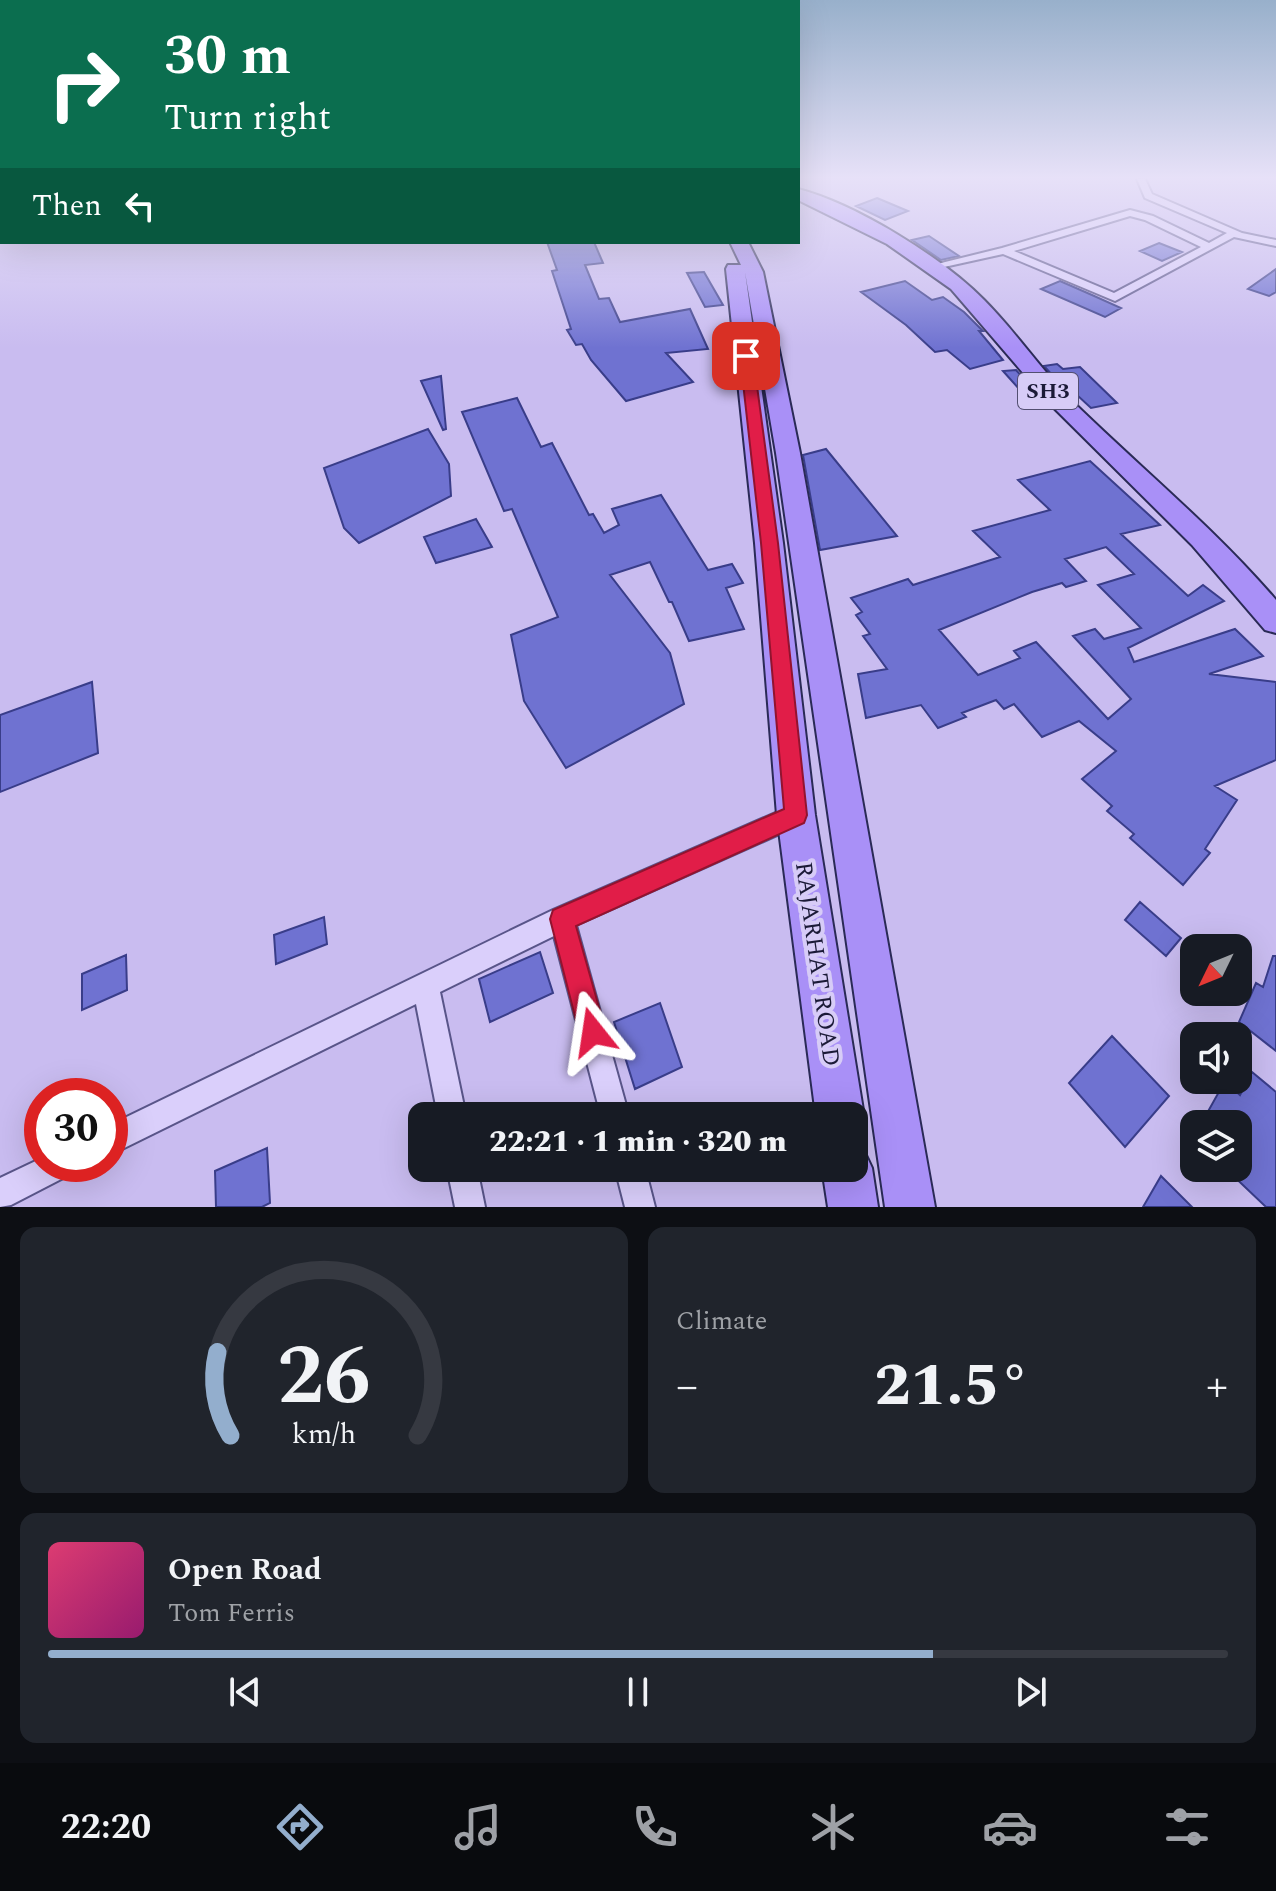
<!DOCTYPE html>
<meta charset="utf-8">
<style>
body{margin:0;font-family:Spectral,serif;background:#20242c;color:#f1f3f6;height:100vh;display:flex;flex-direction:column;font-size:30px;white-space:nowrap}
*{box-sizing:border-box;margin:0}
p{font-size:26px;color:#9ea1a6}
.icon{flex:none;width:44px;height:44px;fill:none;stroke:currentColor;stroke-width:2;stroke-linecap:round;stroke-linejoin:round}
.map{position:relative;height:1207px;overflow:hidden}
.panel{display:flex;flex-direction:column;gap:20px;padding:20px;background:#0d0f14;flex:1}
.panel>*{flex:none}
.guide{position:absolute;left:0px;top:0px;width:800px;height:244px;box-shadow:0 8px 32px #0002;background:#0b6e4f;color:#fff;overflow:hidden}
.needle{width:52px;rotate:227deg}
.fabs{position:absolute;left:1180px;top:934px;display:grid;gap:16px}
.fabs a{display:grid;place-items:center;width:72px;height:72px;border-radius:16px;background:#171b24;box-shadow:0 8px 32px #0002;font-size:40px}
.speed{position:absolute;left:24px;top:1078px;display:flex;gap:16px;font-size:40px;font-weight:700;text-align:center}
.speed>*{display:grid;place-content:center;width:104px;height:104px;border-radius:50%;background:#171b24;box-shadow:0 8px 32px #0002;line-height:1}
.speed .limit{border:12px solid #d22;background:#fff;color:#111}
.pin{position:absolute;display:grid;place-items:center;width:68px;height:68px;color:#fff;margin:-34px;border-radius:16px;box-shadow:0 4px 12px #0006}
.me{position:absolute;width:88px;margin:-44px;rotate:345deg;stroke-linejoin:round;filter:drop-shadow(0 0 6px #0008)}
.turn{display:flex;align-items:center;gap:28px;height:168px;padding:0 32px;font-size:36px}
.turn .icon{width:104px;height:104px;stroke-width:2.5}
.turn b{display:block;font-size:56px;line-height:68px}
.then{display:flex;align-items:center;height:76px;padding:0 32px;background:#0003;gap:16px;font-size:30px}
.big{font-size:60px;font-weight:800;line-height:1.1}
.panel .card{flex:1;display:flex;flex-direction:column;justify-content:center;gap:12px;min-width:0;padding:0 28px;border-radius:16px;background:#20242c}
.panel .dial{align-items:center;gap:0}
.dial svg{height:208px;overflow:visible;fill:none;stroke:#363941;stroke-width:7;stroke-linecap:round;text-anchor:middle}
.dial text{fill:#f1f3f6;stroke:none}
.song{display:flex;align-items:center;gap:24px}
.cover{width:96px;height:96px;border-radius:12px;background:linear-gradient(135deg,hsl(340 70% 55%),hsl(320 70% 35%))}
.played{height:8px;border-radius:4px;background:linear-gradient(90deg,#93aecd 75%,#363941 75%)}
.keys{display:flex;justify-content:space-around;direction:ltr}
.heat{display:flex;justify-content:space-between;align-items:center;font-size:44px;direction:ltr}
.panel .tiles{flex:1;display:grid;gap:20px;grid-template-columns:1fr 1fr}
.card:last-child{grid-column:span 2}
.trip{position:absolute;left:408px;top:1102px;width:460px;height:80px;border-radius:16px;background:#171b24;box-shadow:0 8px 32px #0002;font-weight:800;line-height:80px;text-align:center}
.tab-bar{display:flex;height:128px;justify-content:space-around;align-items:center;background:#090b0e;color:#9ea1a6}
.tab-bar .icon{width:56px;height:56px}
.tab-bar .current{color:#93aecd}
.tab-bar b{font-size:36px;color:#f1f3f6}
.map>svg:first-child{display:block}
</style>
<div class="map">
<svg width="1276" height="1207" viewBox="0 0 1276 1207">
<rect width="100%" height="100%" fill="#c9bcf0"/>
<path fill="#6f72d1" stroke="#393d89" stroke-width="2" fill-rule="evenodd" d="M877,198L908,211L885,220L856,206Z
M929,236L959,256L941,260L912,240Z
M547,242H594L603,263L585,265L599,299L609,298L620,322L690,309L708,349L666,353L693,382L626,401L591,360L582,344L576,345L567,330L571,329L552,271L557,270Z
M1159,243L1182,252L1162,261L1140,251Z
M1276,269V292L1269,296L1248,289Z
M704,272L723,305L705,307L687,273Z
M905,281L932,300L943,297L964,312L983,331H979L1003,360L970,369L947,350L935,352L906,325L861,292Z
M1060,281L1092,295L1121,308L1105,317L1041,289Z
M1057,364L1063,369L1080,367L1117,403L1091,408L1077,395L1071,396L1044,366Z
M1016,370L1042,399L1030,401L1003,371Z
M441,376L446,429L443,430L421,381Z
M517,398L541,447L552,443L589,515L593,514L604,533L619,525L612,509L661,495L708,570L732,564L743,583L726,588L744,629L689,641L672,602H669L650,562L610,575L670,653L684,704L566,768L524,701L511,635L558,617L512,509L504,511L462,412Z
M428,429L449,464L451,496L359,543L344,528L324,468Z
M826,449L897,536L820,550L803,455Z
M1090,461L1160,525L1121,534L1188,596L1203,585L1224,601L1128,648L1134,662L1235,629L1263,656L1209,674L1276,682V760L1215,786L1237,800L1205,849L1210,853L1183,885L1130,838L1134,834L1107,811L1112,806L1082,779L1116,751L1079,721L1042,737L1014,704L1004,709L996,700L962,713L966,717L938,728L921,705L866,718L858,674L887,669L863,636L870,634L856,615L862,612L851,598L908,579L913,585L1000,557L973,531L1050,510L1018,480ZM1106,547L1134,574L1098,585L1141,628L1104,639L1095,629L1073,636L1131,699L1108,719L1036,642L1014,651L1020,658L978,675L939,630L1032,592L1062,583L1066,587L1086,581L1065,559Z
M476,519L492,547L436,563L424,537Z
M92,682L98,753L0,792V715Z
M1140,902L1181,938L1166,956L1125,920Z
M324,917L327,944L276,964L274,935Z
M540,952L553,993L490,1022L479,979Z
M126,955L127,990L82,1010V974Z
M1273,956H1276V1051L1239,1022L1256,983L1263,987Z
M660,1003L682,1067L635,1089L614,1022Z
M1112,1036L1169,1096L1125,1147L1069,1083Z
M1252,1072L1276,1092V1207H1266L1225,1168H1238V1124H1201L1225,1081L1240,1095Z
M267,1148L270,1203L262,1207H216L215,1171Z
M1161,1176L1192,1207H1143Z"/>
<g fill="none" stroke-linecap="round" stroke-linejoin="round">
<defs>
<path id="minor" d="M1137,179H1145L1152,194L1242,233L1276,240V246L1234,237L1115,301L1003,254L935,269L929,266L1002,248L1130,210L1153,216L1209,243L1227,233L1145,198ZM1130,216L1145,220L1201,247L1114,293L1014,251Z
M796,804L804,807L807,815L804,823L576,925L629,1116H601L554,936L440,992L466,1116H438L416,1004L110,1155V1125L553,910Z
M42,1158V1164H76L71,1174L11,1205L0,1207V1178Z
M447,1168H477L485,1207H455Z
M615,1168H645L655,1207H625Z"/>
<path id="primary" d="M798,189C856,204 943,258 984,300C1017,333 1043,373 1076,405C1143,470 1215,529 1276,600V633L1265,630L1192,545L1048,402L951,289L887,244L798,200Z
M730,242H748L763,272L800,453L935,1207H885L776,453L745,272L783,543L815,815L864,1116L854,1134V1116H816L777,815L755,543L726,269L728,265H741Z
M854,1146L864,1151L872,1168L878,1207H828L822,1168H854Z"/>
</defs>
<use href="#minor" stroke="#595589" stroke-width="4"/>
<use href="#primary" stroke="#2a2a56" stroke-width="4"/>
<use href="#minor" fill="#dacffb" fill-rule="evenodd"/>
<use href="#primary" fill="#a990f7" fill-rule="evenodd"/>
</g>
<linearGradient id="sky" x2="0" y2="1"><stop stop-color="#98b0cb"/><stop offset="0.51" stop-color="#e7e1f8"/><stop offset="1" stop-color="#e7e1f8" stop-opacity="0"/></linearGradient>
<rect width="1276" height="348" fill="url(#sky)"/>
<path fill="#e11d48" stroke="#92132f" stroke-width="2" d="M746,352L753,356L778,543L807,815L804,823L576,926L606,1032L602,1041L593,1045L583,1041L579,1032L550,919L553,910L784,809L761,543L740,356Z"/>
<g text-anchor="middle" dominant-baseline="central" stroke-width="8" stroke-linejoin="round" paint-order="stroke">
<rect fill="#d7ccf7" stroke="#534f71" stroke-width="2" x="1018" y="373" width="60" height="36" rx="6"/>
<g font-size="22" font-weight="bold" fill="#1b1a37">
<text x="1048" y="391">SH3</text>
</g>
<g font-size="24" fill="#1b1a37" stroke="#d7ccf7">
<text transform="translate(817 964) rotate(82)">RAJARHAT ROAD</text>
</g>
</g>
</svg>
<div class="fabs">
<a><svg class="needle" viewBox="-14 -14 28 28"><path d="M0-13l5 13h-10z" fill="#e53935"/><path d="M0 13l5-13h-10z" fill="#9ea1a6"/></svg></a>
<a><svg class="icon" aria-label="sound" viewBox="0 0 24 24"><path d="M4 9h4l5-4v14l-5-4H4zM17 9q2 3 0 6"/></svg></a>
<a><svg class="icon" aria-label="layers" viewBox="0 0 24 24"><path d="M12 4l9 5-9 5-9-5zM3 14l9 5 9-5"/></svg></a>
</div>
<div class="speed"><div class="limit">30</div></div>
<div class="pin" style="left:746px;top:356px;background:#d93025"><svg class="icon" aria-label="arrive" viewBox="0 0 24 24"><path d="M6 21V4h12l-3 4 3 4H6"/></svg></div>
<svg class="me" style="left:593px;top:1032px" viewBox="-20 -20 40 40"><path d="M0-17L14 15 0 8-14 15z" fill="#e11d48" stroke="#fff" stroke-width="4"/></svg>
<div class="trip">22:21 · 1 min · 320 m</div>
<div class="guide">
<div class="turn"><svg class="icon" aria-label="right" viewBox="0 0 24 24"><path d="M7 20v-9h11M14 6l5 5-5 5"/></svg><div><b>30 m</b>Turn right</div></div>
<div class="then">Then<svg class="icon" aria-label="left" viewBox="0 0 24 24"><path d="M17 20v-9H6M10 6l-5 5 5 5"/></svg></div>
</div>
</div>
<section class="panel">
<div class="tiles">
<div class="card dial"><svg viewBox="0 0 100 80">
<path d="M14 69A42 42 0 1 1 86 69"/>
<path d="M14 69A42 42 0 0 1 9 37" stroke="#93aecd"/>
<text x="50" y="56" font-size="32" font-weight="700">26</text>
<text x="50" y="72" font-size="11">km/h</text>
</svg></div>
<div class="card"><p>Climate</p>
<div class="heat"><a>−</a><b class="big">21.5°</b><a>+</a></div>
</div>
<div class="card">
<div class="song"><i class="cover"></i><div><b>Open Road</b><p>Tom Ferris</p></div></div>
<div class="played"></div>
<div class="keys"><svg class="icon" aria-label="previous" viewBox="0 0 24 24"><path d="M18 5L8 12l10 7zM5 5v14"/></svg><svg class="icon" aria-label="pause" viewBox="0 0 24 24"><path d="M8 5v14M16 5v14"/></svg><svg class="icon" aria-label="next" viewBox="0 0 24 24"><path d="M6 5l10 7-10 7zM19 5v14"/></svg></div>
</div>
</div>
</section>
<nav class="tab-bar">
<b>22:20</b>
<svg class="icon current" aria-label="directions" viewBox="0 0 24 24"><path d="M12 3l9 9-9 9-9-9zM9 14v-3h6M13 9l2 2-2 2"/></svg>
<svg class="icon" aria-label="music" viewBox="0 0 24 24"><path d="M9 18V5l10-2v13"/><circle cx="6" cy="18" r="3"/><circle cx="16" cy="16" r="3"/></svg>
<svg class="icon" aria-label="phone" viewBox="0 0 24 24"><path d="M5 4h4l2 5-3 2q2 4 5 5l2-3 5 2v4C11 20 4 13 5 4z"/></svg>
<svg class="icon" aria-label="climate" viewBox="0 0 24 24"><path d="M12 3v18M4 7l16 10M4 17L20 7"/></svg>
<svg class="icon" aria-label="car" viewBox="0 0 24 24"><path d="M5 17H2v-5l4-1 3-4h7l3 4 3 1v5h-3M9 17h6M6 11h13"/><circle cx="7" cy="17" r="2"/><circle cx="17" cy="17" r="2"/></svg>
<svg class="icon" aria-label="filters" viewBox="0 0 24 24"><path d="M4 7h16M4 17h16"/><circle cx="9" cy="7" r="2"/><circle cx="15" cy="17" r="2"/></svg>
</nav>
